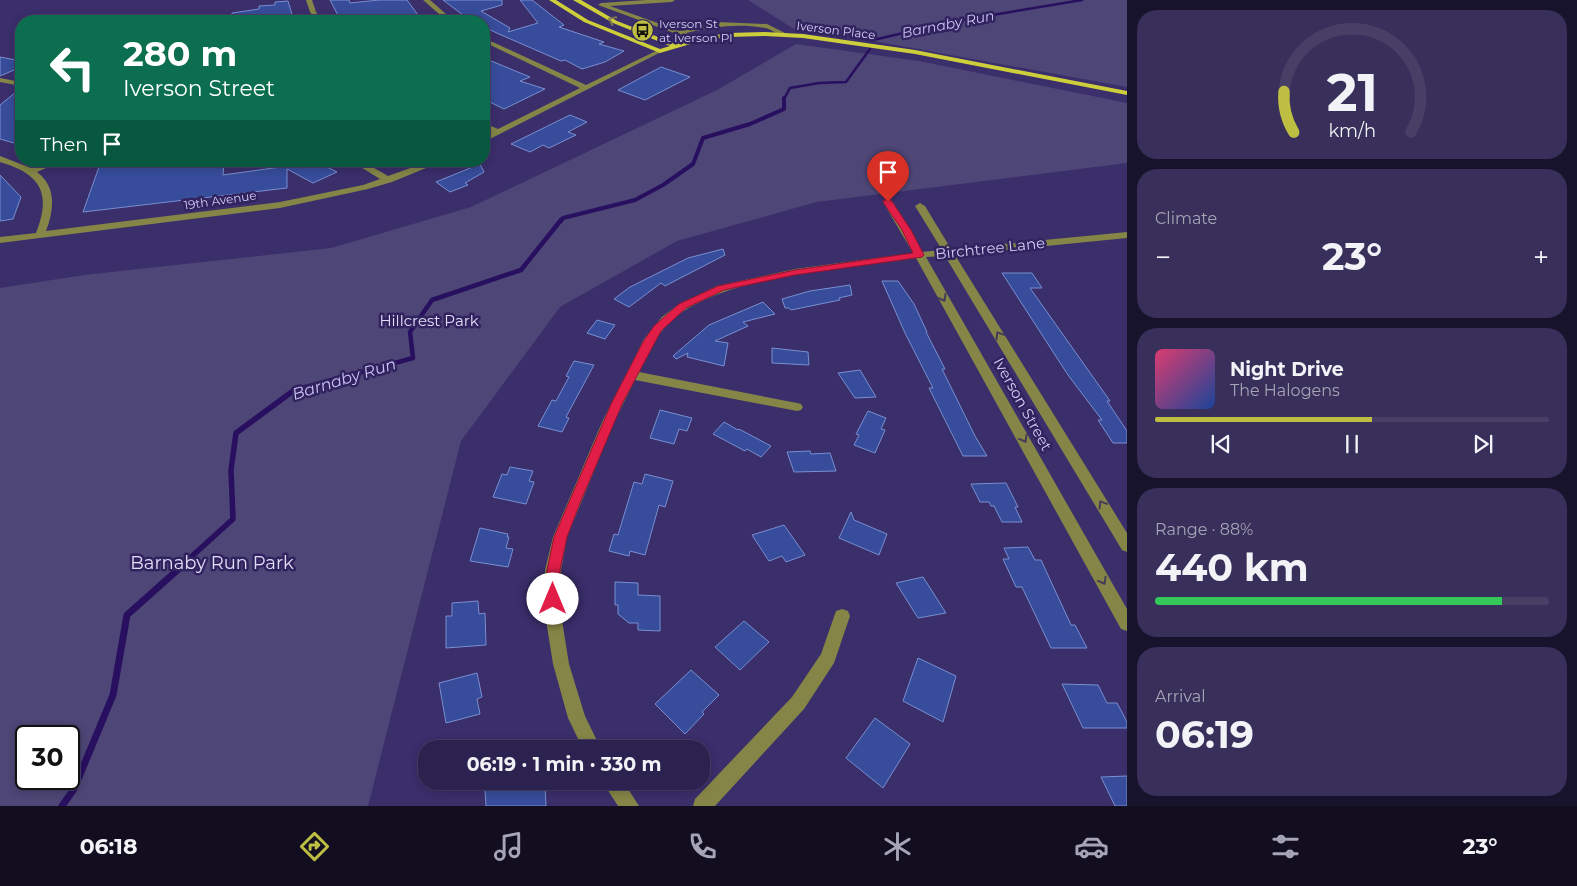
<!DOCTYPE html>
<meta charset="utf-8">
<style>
body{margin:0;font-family:Montserrat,sans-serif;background:#382f5a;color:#f1f3f6;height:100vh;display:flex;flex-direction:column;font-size:19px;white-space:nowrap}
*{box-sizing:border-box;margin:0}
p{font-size:16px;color:#a6a4b7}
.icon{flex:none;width:28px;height:28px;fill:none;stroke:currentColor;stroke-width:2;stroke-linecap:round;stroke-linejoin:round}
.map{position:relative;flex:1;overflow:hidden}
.drawer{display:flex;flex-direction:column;gap:10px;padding:10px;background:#18132c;width:450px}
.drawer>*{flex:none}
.hud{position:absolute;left:15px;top:15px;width:475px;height:152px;border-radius:20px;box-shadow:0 2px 8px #0003,0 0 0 1px #483f67;background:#0b6e4f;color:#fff;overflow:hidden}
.speed{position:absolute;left:15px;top:725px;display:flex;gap:10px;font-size:25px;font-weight:700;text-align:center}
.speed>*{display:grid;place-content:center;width:65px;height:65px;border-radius:50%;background:#2c2250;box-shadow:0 2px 8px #0003,0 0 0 1px #483f67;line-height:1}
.speed .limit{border:2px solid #111;border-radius:8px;background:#fff;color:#111}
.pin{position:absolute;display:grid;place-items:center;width:42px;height:42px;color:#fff;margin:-51px -21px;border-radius:50% 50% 50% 0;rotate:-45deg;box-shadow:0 0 5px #0007}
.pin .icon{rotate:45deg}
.me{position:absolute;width:55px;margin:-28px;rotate:0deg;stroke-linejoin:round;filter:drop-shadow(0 0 4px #0008)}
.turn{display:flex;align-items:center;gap:18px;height:105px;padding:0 25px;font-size:22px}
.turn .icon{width:65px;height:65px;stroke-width:2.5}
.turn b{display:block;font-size:35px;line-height:42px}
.then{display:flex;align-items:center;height:48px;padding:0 25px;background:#0003;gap:10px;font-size:19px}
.big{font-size:38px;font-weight:700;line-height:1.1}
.drawer .card{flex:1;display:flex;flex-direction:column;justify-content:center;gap:8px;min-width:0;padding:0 18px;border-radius:20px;background:#382f5a}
.drawer .dial{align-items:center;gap:0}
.dial svg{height:130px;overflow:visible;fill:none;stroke:#483f67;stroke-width:7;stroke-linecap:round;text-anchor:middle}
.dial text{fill:#f1f3f6;stroke:none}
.song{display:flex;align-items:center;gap:15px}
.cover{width:60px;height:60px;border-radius:8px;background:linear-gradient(135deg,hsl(340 70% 55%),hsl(220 70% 35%))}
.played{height:5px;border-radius:2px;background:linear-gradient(90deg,#bebf42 55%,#483f67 55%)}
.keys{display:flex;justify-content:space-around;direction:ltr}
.heat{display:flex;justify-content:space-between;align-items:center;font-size:28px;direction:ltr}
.charge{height:8px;border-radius:4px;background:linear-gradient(90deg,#34c759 88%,#483f67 0)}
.trip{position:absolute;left:418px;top:740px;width:292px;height:50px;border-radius:20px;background:#2c2250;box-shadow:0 2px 8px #0003,0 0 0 1px #483f67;font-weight:700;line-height:50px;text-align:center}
.tab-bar{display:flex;height:80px;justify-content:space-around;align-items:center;background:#120e20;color:#a6a4b7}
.tab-bar .icon{width:35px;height:35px}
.tab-bar .active{color:#bebf42}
.tab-bar b{font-size:22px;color:#f1f3f6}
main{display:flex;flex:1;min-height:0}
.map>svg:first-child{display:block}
</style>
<main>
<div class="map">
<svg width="1127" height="806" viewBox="0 0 1127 806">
<rect width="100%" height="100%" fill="#3a2e6b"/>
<path fill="#4d4676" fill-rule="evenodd" d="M748,0H1127V87L846,36L797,31Z
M796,44L919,61L1127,103V163L817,202L677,241L560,307L461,441L368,806H0V288L84,275L331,248L471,207L717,90ZM69,736V779H26V736Z"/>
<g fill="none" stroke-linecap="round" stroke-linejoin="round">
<path stroke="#290f5f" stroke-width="2.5" d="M873,40L956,21L1082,0
M784,99L790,88L819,83L846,82L870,49"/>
<path stroke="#290f5f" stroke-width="4" d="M560,222L563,218L635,200L663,185L693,164L703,138L750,124L784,109V98"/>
<path stroke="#290f5f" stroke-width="4.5" d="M351,375L413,358L410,332L432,300L521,270L561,220"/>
<path stroke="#290f5f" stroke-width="5.5" d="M180,567L233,519L231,470L236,433L293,391L356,374"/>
<path stroke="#290f5f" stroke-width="7" d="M62,806L74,789L113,695L127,615L182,566"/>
</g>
<path fill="#374c9a" stroke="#798fd1" d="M330,0H349L350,3L379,0H407L418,15L391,21L387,19L374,21H341Z
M443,0H502V5L481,11L510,28L508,32L538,23L520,0H532L564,25L559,27L604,42L599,44L624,51L605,62L582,69L565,60L561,61L499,34L484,27V21H471Z
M288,1L294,21H232V13L259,9V6L275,5V2Z
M0,57L21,61V67L0,76Z
M484,58L530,77L520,81L545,89L504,109L484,99Z
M661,67L690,77L645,100L618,90Z
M21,88V145L0,139V105Z
M570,115L587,122L568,132L576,135L549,148L543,145L530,152L511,144Z
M150,161H224L223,175L317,162L337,172L313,183L287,169V188L83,212L99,167Z
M480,164L484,172L465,183L468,185L450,192L436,182Z
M0,175L21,197L13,219L0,221Z
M723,249L725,255L665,286L661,283L629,307L614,299L630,287L688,258Z
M1002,273H1032L1042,288H1030L1110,401H1107L1127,431V443H1113L1098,420H1102L1068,375Z
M882,281H898L914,304L927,332H926L945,369H942L975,436L987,456H963L929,388H933L905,333Z
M850,285L852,295L839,298L840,300L791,310L789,308H785L782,299L810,291Z
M763,302L775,314L743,322L748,326L715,341L728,343L724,366L687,357L688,353L676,359L673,356L709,325Z
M597,320L615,325L605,339L587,333Z
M772,348L808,352L809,365L772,363Z
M574,361L594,365L566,417L569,418L562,432L538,426L552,400L556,401L569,377L566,376Z
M860,370L876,397L855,398L838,373Z
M660,410L692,418L687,431L679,429L674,444L650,438Z
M868,411L886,418L881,429L885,430L875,453L854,445L859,435L856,434Z
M724,422L738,430L739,429L771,446L761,457L747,449L745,451L713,434Z
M810,451L811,454L830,453L836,471L794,472L787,452Z
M510,467L533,471L529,481L534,482L526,504L493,497L502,474L507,475Z
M645,474L673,481L665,507L659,505L645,555L630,551L629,556L609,551L614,534L618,535L634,482L642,484Z
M1006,483L1018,507H1015L1022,522H1002L994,506H991L989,502H980L971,484Z
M851,512L854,520L887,534L879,555L839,538Z
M784,525L805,555L786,562L782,556L769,561L752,535Z
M480,528L508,534L507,537H509L506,548L513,549L508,567L470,561Z
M1028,547L1035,560H1041L1071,625H1075L1087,648H1051L1022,587H1016L1003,559H1009L1004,548Z
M923,577L946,613L918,618L896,583Z
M615,582L638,583V595L660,596V631L638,630V623H629L618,614V605H615Z
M478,601L479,614L485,613L486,645L446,648V616H452V603Z
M744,621L769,642L740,670L715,647Z
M918,658L956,676L943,722L903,701Z
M691,670L719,695L702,712L704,714L685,734L655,704Z
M477,673L482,697L477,699L480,714L446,723L439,683Z
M1062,684L1098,685L1107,703H1117L1127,722V728H1083Z
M875,718L910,744L883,788L846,758Z
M1127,776V806H1115L1101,777Z
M545,785L546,806H486L485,790Z"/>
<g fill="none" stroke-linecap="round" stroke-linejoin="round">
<path fill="#848546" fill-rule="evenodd" d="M306,0H312L316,12L323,21H317L310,12Z
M423,0H430L454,21H447Z
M646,0H675L672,2L610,6L680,31L718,22L767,24L789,35C782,40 773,29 765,28C738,23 712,27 686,33L698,38V40L696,41L598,5L601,3Z
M484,38L586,85L658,50L663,51L484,142V136L492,132L484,128V123L498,129L580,88L484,42Z
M0,78L21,82V86L0,82Z
M0,156L31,168L49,161H62L37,172C57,187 54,210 46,231L280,202L363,185L380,179L351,161H362L388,176L430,161H443L392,182L368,189L280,208L0,243V237L36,233C52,192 40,174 0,162Z
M888,199L893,202L922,252L942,250L915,206L920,203L925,206L951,249L1127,232V238L955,255L1127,533V552L1122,550L945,256L926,257L1127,609V631L1121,629L916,258C849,268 720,275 671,321C656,335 648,354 639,372L797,403L801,404L803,407L801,410L797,411L635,380L615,420L567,537L561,570V614L569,664L585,716L601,749H583L568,718L553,664L545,614V570L553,537L603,420L644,339L662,317L679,304L717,286L795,269L913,253L883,202Z
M842,609L848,611L850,616L834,663L804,709L715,806H693L695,799L792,697L821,654L836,611Z
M602,781H623L639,806H618Z"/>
<path fill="#cece3b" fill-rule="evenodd" d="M549,0H556L588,20L660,49L670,46L613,23L573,0H581L617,21L676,44L692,39L728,33L765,32L803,34L915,50L1127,91V95L915,54L803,38L765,36L728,37L694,43L660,53L584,22Z"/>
</g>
<defs><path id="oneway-chevron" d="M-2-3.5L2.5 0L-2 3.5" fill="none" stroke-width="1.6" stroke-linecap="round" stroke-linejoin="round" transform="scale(1.25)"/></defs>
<use stroke="#7f784d" href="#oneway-chevron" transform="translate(612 20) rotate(-154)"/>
<g stroke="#453c59">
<use href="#oneway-chevron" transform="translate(943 298) rotate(60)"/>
<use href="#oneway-chevron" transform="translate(999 335) rotate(-121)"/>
<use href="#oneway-chevron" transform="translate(1024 439) rotate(61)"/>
<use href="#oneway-chevron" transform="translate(1102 504) rotate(-121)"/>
<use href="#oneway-chevron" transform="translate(1103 581) rotate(61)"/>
</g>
<path fill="#e11d48" stroke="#92132f" d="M884,200H891L911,230L924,255L922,257L795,275L724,290L686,308L661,331L623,402L580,503L567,537L560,570V599L558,604L553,606L548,604L546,599L547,570L554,537L612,402L643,342L654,326L679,304L718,286L795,270L913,253L902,230L883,202Z"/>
<defs>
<symbol id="bus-disc" viewBox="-11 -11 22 22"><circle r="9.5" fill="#bebf42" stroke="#30235f"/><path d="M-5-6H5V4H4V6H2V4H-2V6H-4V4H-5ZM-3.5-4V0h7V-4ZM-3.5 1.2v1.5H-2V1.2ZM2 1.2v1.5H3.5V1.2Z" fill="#111"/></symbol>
</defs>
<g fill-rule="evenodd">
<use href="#bus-disc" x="630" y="18" width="25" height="25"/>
</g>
<g text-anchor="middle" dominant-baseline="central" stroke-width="5" stroke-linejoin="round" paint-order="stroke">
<g font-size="12" fill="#d3cff4" stroke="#30235f" text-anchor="start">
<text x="659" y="23">Iverson St<tspan x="659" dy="14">at Iverson Pl</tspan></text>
</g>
<g font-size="12" fill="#d3cff4" stroke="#30235f">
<text transform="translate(836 30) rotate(7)">Iverson Place</text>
<text transform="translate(220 200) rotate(-8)">19th Avenue</text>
</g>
<g font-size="14" font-style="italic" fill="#cbc6f4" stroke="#30235f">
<text transform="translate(948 24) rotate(-11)">Barnaby Run</text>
</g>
<g font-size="15" fill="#d3cff4" stroke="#30235f">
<text transform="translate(990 248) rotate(-6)">Birchtree Lane</text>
<text transform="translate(1023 404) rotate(61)">Iverson Street</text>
</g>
<g font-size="15" fill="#e0def5" stroke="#30235f">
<text x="429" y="320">Hillcrest Park</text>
</g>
<g font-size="16" font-style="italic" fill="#cbc6f4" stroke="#30235f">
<text transform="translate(344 379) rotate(-17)">Barnaby Run</text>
</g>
<g font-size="18" fill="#e0def5" stroke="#30235f">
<text x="212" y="563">Barnaby Run Park</text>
</g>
</g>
</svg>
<div class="speed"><div class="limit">30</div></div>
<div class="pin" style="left:888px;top:202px;background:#d93025"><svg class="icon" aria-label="arrive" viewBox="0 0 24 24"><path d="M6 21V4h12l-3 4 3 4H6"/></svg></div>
<svg class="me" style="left:553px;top:599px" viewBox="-20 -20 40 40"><circle r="19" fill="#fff"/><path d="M0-13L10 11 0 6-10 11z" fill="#e11d48"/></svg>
<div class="trip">06:19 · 1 min · 330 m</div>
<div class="hud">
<div class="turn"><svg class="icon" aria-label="left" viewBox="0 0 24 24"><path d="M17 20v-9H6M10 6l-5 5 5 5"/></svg><div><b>280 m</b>Iverson Street</div></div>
<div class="then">Then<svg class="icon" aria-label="arrive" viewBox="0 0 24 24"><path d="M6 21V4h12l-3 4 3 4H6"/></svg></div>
</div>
</div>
<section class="drawer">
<div class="card dial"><svg viewBox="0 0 100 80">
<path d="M14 69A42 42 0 1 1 86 69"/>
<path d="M14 69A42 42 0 0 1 8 44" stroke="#bebf42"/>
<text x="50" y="56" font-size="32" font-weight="700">21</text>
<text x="50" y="72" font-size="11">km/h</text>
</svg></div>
<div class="card"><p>Climate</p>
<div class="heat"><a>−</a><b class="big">23°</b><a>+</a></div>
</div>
<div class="card">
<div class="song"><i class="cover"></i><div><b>Night Drive</b><p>The Halogens</p></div></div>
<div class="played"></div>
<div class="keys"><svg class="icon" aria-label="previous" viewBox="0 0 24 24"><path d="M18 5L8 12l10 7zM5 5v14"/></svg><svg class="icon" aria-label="pause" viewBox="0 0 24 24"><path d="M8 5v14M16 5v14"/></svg><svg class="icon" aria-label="next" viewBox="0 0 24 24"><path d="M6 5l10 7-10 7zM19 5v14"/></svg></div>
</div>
<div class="card"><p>Range · 88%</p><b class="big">440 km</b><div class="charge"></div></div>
<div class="card"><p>Arrival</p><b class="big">06:19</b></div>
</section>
</main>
<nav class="tab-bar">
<b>06:18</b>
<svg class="icon active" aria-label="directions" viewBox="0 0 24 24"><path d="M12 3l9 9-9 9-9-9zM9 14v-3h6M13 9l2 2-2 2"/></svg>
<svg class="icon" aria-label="music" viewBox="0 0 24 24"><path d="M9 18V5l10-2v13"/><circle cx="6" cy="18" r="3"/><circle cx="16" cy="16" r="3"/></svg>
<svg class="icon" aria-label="phone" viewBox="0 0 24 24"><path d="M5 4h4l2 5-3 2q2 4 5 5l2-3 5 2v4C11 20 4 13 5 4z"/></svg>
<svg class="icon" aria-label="climate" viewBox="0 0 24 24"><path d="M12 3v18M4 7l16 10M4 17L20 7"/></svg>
<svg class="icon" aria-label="car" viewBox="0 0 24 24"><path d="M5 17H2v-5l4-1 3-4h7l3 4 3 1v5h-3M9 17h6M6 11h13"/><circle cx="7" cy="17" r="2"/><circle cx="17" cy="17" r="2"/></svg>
<svg class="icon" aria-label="filters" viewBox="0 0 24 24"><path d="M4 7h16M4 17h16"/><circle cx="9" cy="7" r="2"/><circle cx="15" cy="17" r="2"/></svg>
<b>23°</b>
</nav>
